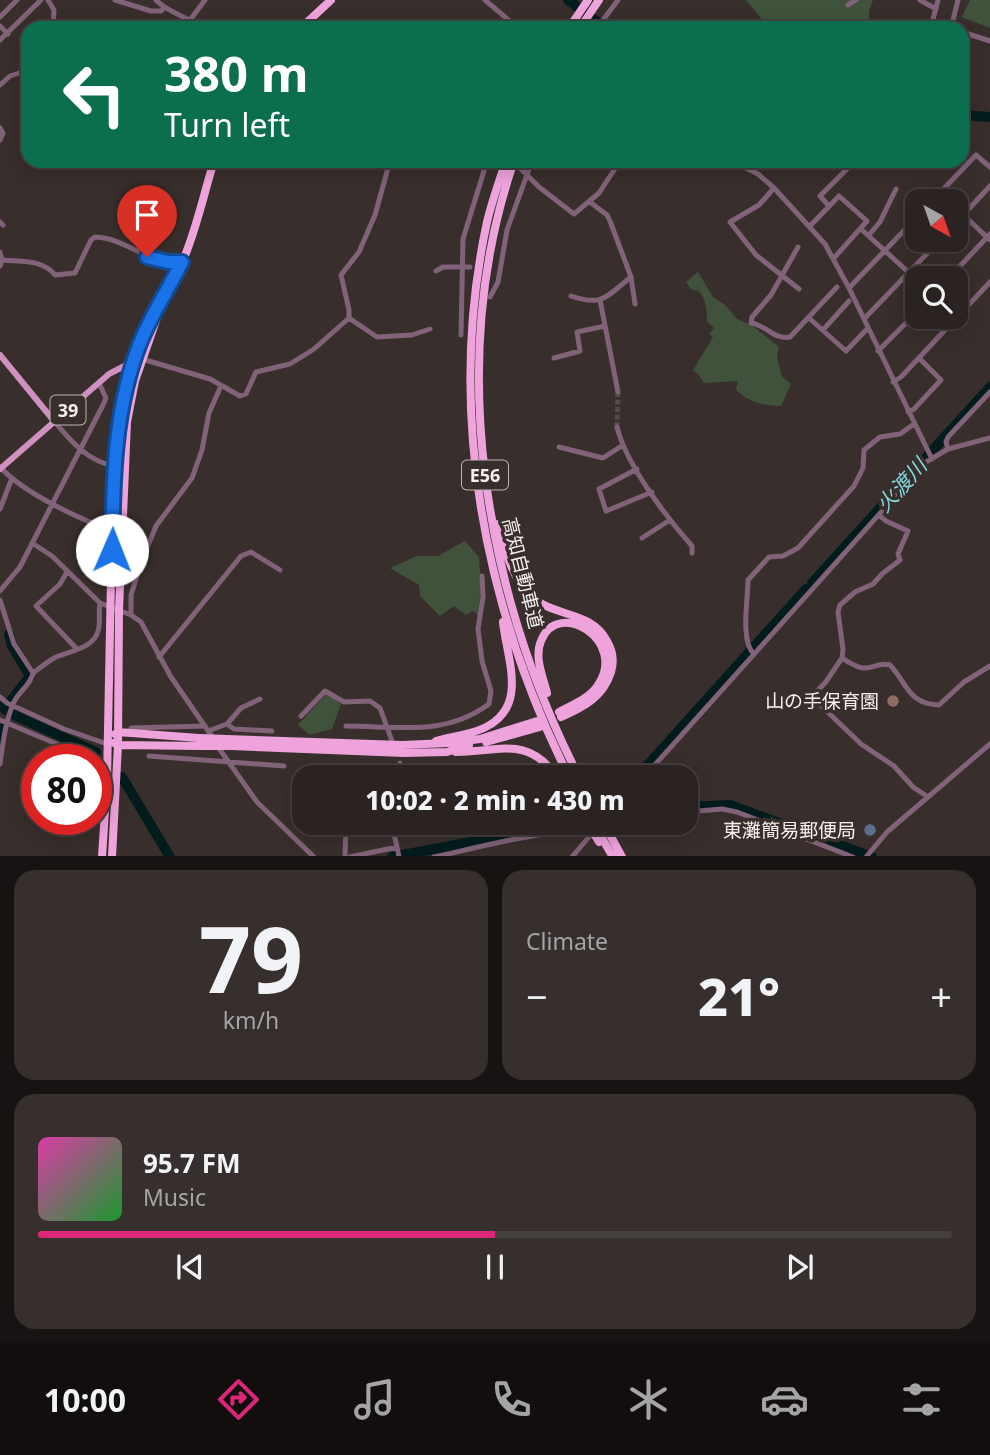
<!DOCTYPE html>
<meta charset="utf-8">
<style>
body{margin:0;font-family:"Noto Sans","Noto Sans JP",sans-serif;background:#362f2e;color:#f1f3f6;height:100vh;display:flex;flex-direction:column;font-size:26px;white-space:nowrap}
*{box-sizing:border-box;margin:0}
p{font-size:23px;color:#a5a4a5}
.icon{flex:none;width:38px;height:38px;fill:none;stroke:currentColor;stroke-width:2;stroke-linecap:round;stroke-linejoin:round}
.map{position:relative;height:856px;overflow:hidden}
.drawer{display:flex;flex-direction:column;gap:14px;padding:14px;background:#171312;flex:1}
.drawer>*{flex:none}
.hud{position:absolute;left:21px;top:21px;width:948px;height:147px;border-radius:21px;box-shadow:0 4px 18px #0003,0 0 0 2px #46403f;background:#0b6e4f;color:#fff;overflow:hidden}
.needle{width:46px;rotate:140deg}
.buttons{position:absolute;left:905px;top:189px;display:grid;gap:14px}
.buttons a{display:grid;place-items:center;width:63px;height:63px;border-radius:14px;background:#2a2321;box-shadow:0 4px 18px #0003,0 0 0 2px #46403f;font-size:35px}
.speed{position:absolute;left:21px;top:744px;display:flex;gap:14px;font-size:35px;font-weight:700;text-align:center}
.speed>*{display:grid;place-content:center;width:91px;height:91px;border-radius:50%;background:#2a2321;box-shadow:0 4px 18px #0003,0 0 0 2px #46403f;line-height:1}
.speed .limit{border:10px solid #d22;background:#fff;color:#111}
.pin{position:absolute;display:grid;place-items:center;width:60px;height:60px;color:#fff;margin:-72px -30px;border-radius:50% 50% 50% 0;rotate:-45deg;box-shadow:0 0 7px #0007}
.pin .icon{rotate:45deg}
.me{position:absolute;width:77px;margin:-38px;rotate:1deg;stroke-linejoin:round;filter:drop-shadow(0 0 5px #0008)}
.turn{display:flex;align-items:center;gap:24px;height:147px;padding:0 28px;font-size:32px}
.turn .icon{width:91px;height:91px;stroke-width:2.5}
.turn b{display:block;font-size:49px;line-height:60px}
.big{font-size:52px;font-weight:800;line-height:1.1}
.drawer .widget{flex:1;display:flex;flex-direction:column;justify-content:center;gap:10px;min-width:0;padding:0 24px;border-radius:21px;background:#362f2e}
.drawer .dial{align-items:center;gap:0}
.dial b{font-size:91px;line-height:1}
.song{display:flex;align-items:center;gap:21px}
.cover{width:84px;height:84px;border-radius:10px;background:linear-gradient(135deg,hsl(320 70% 55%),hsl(130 70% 35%))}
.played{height:7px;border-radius:4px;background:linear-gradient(90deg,#db2777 50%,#46403f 50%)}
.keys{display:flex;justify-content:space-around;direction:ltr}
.heat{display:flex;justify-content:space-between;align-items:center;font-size:38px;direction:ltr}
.drawer .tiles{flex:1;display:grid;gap:14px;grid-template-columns:1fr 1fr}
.widget:last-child{grid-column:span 2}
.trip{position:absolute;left:292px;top:765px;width:406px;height:70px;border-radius:21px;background:#2a2321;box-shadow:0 4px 18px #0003,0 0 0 2px #46403f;font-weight:800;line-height:70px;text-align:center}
.menu{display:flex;height:112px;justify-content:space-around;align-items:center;background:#110e0d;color:#a5a4a5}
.menu .icon{width:49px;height:49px}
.menu .active{color:#db2777}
.menu b{font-size:32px;color:#f1f3f6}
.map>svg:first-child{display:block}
</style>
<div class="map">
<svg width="990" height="857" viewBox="0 0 990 857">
<rect width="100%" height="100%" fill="#382f2c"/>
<path fill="#40523c" d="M746,0H873L869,11V28H769Z
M970,0H990V28L962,17Z
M698,272L713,297L725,305L737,319L753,326L779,347L777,357L782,377L791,384L781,406C761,405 751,403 736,390L738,381L704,383L699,375L693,370L713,337L709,334L714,328L707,321C707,308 706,301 699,291L691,289L686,282Z
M465,541L479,557L481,585L478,615L473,611L466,615L454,606L440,616L420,596L419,585L390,568L417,556H438Z
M326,694L341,704L332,729L310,735L298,725Z"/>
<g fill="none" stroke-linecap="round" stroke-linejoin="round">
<path stroke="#021c1d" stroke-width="10" d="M568,0L605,28
M962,115L990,117
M812,583L990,387
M9,634L12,646L30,676L10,702
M0,706L16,716L96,752
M0,742L2,725
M122,777L170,857
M637,777L806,589
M686,807L730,805L872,857
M392,857L576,822"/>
<path stroke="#544c49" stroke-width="5" stroke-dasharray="5 2.5" stroke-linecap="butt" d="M617,427L618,392"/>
<path stroke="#816279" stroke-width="5" d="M48,0L54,10L53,28
M115,0L151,11H161L164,8
M156,0C169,14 187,15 200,28
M485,0L518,28
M920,0L936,9
M938,0L932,23L950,27
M848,5L856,0
M0,17L17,0
M190,20L205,0
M0,26L8,34
M76,28L97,22L117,28
M597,28L618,0
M951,28L958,0
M962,32L990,41
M0,40L41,0
M0,85L10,76L28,70
M0,128L3,133L0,140
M732,161L758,174L774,188L825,244L849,288L932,459
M520,168L539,187L574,214L599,193L620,161
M774,188L759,205L730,222L756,255L799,289
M939,193L948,201
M932,201L976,155L990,167
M590,202L607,215L610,221L631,277L635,304
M829,206L820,196L852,164L850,161
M956,208L990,240
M0,222L3,225
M956,223L990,186
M810,226L839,196L867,221L834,258
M861,229L917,280
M869,235L880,222L896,189
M798,247L771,295L752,317L751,323C766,325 774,340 790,337L837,287
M0,252L2,260L0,266
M2,260C21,262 42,259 55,275L75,273L91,240L95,237C127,238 150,266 182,262
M436,271L443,267H470
M949,278L990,234
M849,288L917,217
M571,296C603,307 607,296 631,277
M490,297L498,282L507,230L532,161
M600,300L618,392
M349,318L377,337L412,335L430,329
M809,318L846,351L868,328
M864,319L940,240
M823,330L849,301
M461,335L463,239L487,161
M878,351L917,312
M554,358L580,351L577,332L605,326
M142,359L210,379L240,396L246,394L256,372L290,364L314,349L349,318V310L341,275L359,252L375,215L390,161
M893,382L901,377L990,282
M908,412L914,409L941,380L919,358
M54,421C71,441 88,462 115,466
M617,427C626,464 666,517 692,546V553
M559,447L603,458L623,445
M948,449L946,442L948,437L990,392
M0,467C25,494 78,518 112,531
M637,469L599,489L606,511L652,492
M0,509L12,478
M879,515L886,521L908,531L898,554L900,560L882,574L873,584L855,592L840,605L838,612L843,649L842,658L825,683L813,695V698L861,744L894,766L913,787L928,797
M642,538L670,520
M32,543L52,556L100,603L131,615L141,622L171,677L213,738
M67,572L60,584L36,606L77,649
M0,591L20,567L103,405L106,398L99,383
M0,600L14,644L33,673
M131,615V595L142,560L156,526L192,478L202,450L209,413L221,386
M754,654C740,641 748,600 748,580L769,557L783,556L798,548L854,486L863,468L864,450L880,437L900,434L914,424
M159,657L241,556L251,552L280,570
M842,658C849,662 856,668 865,668C874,668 880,662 890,665C907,683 908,704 939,705L964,682L990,666
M0,697L7,703L64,729L107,744
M301,716L325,691L344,702L370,701L380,708L392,741
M0,720L71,750L81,760
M227,724L241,708L260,699
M346,726C398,726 444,737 489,704L491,691L482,661L478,629L483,597L482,576
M131,728L205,726
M208,731L227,724L234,729L272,731
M218,747L257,802L314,857
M149,756L284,766
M400,763L405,777
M0,764C3,743 5,722 14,702C19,691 31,685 33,673C40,668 48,661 56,657C70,651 94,648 98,631C101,623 98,612 100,603
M96,772L107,784
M644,777L926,462L948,449L990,438
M686,812L722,809L737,812L853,857
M382,822L383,826L394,834L397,847
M345,857L346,822
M350,857L397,847L399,857
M434,857C468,850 563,824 592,834
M572,857L593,832
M866,857L887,832L990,744"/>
<path stroke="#d091c0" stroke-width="6" d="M0,355L54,421
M0,469L109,374L134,361"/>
<path stroke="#efa3dc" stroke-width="8" d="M301,28L331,0
M569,28L588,0
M580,28L599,0
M506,161C499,181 492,201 487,222C446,411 484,606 569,777
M514,161C445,362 484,590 579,777
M498,524C505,550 511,577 531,596C554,618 591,610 607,641C613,651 614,662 611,672C603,697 584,707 561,717
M547,693C543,677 534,657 541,641C558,597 628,641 598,685C590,698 572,705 559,712
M115,734L118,732L199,738
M227,739L402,745L448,743L480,739L537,721
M436,741C452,736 469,735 484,728C529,707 507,660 503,622
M486,742L540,727
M114,743L118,745L201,746
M232,746L404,753L447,752L469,745
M456,752C499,752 527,735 557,777
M603,822L622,857
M603,840L613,857
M102,857L107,780L113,479C118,426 125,372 149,323C159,301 175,281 184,258C197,227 204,193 214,161
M112,857L118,745L119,610L127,422L135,381L159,312"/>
<path stroke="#efa3dc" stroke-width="8" d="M199,738L227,739
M201,746H232
M587,822L599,842
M593,822L602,837"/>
</g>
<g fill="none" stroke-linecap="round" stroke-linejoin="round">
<defs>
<path id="route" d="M112,550C113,480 114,409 140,343C151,315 168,290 182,262H168L147,257"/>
</defs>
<use href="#route" stroke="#114b97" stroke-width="18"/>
<use href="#route" stroke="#1a73e8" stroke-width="12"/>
</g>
<circle fill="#8d6e63" stroke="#382f2c" stroke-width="2.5" cx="893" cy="701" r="7"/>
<circle fill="#5c6f8a" stroke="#382f2c" stroke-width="2.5" cx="870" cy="830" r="7"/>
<g text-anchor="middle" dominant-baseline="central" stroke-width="7" stroke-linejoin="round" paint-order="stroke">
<g fill="#382f2c" stroke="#bcb5b3" stroke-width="2">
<rect x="50.5" y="395.5" width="35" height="29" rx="5"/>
<rect x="462" y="460.5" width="46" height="29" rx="5"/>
</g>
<g font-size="18" font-weight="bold" fill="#f5efed">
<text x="68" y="410">39</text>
<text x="485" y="475">E56</text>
</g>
<g font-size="19" fill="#f5efed" stroke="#382f2c">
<text transform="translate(523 573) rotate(76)">高知自動車道</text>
</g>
<g font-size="19" fill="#f5efed" stroke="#382f2c" text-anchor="end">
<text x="879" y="701">山の手保育園</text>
<text x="856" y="830">東灘簡易郵便局</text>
</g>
<g font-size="21" font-style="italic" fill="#81d9de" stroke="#382f2c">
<text transform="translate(901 485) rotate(-48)">火渡川</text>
</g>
</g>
</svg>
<div class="buttons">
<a><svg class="needle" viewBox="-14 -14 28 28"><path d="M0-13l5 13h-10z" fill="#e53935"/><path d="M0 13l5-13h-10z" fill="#a5a4a5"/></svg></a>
<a><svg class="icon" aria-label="search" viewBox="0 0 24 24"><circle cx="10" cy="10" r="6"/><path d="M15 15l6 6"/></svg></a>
</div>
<div class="speed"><div class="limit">80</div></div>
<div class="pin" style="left:147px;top:257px;background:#d93025"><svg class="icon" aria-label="arrive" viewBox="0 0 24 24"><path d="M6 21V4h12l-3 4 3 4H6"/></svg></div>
<svg class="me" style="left:112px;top:550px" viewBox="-20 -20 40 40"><circle r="19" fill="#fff"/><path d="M0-13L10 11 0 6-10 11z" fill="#1a73e8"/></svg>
<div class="trip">10:02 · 2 min · 430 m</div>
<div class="hud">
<div class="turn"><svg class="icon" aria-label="left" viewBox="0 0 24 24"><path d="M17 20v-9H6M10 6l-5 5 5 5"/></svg><div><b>380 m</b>Turn left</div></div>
</div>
</div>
<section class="drawer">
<div class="tiles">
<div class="widget dial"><b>79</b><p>km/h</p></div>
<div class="widget"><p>Climate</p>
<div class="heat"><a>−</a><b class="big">21°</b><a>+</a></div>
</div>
<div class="widget">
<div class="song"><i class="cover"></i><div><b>95.7 FM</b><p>Music</p></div></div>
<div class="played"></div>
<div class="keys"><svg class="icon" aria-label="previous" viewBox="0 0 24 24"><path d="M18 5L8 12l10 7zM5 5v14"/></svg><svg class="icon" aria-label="pause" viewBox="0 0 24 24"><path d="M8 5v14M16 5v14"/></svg><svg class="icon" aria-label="next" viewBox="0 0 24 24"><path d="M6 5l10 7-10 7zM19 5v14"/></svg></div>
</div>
</div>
</section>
<nav class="menu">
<b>10:00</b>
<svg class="icon active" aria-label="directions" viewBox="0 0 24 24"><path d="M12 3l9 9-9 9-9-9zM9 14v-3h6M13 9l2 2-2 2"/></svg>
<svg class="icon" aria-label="music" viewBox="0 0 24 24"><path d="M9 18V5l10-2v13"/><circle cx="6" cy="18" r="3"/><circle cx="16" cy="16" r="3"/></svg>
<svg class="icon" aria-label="phone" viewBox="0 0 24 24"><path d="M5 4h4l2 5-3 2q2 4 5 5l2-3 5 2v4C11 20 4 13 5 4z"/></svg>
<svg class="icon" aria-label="climate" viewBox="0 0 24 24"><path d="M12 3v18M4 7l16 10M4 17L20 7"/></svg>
<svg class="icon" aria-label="car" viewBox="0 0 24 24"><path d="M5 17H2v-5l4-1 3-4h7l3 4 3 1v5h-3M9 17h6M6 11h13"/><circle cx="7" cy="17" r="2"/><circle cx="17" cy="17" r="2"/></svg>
<svg class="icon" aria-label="filters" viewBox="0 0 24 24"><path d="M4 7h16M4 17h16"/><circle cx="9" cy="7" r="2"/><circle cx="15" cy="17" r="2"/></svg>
</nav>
